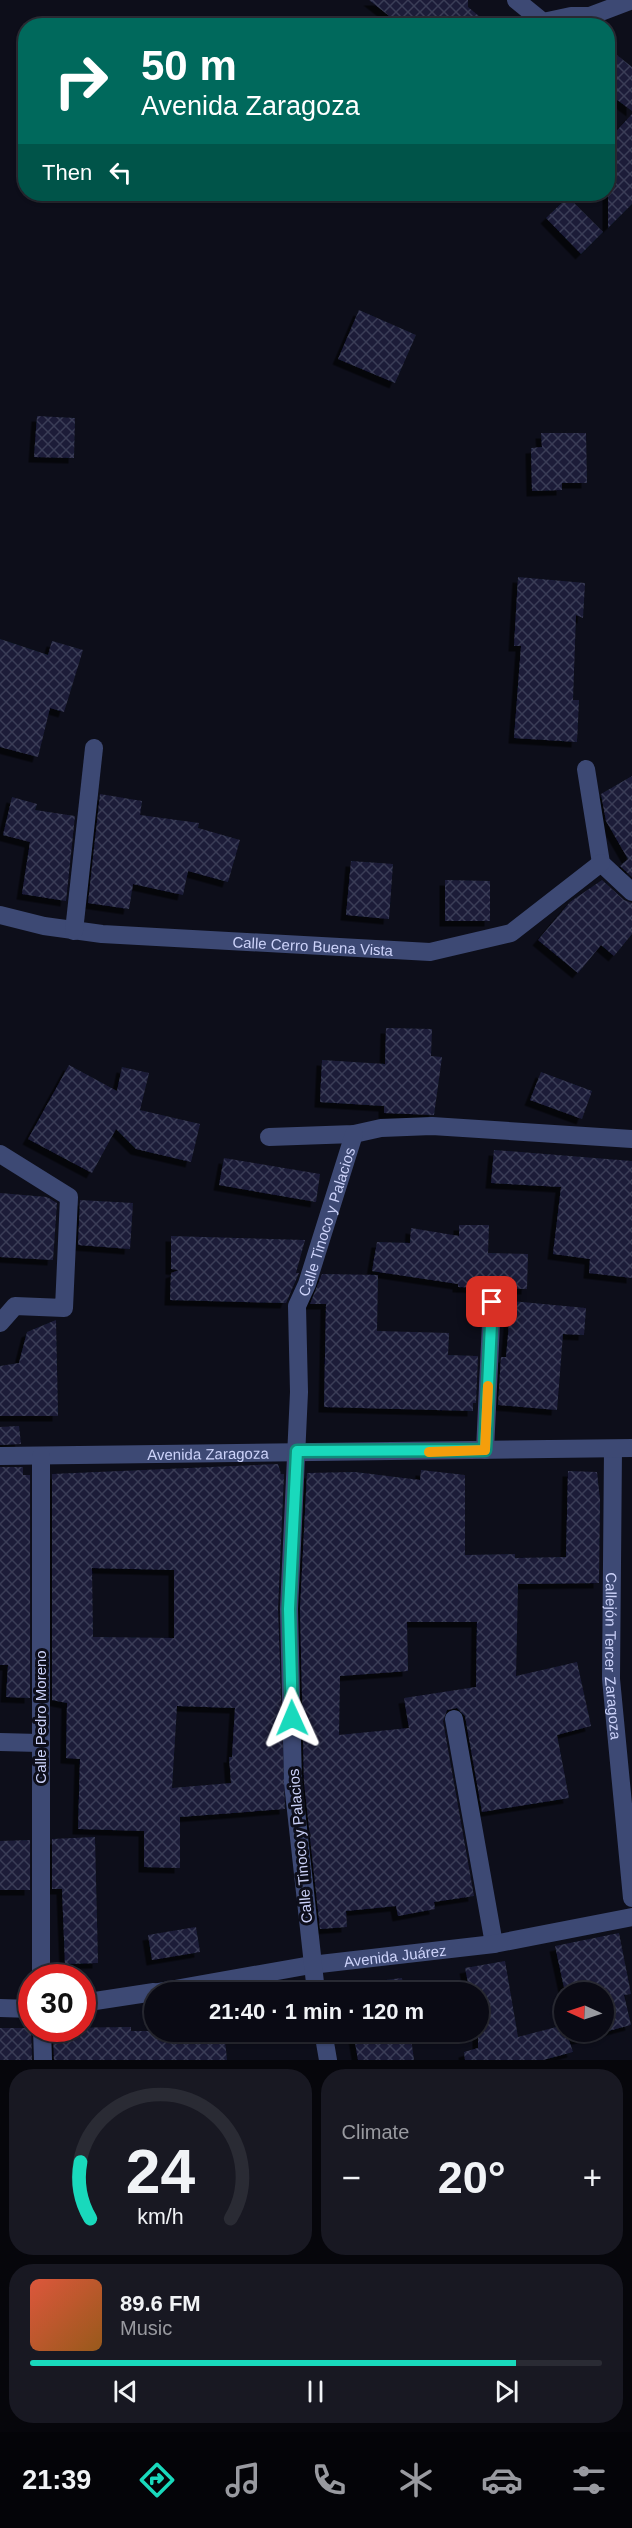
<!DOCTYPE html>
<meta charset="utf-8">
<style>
body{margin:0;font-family:Helvetica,sans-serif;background:#181822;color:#f1f3f6;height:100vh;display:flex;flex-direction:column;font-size:22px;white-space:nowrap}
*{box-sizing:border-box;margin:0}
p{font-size:20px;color:#999aa0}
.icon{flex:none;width:33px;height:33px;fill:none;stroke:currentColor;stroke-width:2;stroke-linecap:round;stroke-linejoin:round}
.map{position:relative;height:2060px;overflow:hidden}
.sheet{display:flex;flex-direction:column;gap:9px;padding:9px;background:#06060b;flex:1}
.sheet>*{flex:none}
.top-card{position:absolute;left:18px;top:18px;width:597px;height:183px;border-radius:24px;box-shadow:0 2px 4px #0004,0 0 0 2px #2a2b34;background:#00695c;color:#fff;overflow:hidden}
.needle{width:39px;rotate:273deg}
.controls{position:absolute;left:554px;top:1982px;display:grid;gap:12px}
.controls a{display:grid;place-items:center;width:60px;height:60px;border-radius:50%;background:#0a0a14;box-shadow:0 2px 4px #0004,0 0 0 2px #2a2b34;font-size:30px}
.speed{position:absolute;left:18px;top:1964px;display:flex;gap:12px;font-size:30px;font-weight:700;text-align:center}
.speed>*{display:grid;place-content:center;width:78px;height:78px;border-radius:50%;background:#0a0a14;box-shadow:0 2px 4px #0004,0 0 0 2px #2a2b34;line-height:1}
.speed .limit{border:9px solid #d22;background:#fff;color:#111}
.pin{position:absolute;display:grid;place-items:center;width:51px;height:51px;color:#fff;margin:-26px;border-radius:12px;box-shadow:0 3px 9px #0006}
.me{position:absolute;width:66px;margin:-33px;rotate:359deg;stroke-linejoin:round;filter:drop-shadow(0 0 4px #0008)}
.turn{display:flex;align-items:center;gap:21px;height:126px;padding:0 24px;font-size:27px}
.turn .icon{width:78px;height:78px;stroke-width:2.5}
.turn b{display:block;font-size:42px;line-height:51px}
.then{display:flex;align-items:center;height:57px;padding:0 24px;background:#0003;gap:12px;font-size:22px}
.big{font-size:45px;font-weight:800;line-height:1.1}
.sheet .tile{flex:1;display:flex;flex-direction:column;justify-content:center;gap:9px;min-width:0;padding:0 21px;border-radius:24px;background:#181822}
.sheet .dial{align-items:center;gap:0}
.dial svg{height:156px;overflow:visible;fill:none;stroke:#2a2b34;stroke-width:7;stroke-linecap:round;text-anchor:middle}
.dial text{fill:#f1f3f6;stroke:none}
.song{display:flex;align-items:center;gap:18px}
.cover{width:72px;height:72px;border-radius:9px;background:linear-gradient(135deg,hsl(10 70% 55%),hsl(30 70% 35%))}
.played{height:6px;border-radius:3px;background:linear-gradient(90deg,#19d9bc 85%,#2a2b34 85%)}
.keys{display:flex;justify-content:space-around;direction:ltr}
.heat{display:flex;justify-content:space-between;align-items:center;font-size:33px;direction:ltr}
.sheet .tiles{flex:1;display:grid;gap:9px;grid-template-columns:1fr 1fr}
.tile:last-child{grid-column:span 2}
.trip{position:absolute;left:144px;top:1982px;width:345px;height:60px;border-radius:30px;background:#0a0a14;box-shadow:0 2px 4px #0004,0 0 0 2px #2a2b34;font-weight:800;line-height:60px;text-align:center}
.menu{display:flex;height:96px;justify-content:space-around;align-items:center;background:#040408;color:#999aa0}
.menu .icon{width:42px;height:42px}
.menu .current{color:#19d9bc}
.menu b{font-size:27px;color:#f1f3f6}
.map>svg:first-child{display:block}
</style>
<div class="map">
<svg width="632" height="2060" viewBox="0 0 632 2060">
<defs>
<pattern id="building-cross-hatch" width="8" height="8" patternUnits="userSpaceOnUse" patternTransform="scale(1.5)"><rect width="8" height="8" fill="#1b1d39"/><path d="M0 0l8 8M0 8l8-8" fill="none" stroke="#3b3d56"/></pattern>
<filter id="shadow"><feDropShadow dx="-5.5" dy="5.5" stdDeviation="0" flood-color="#0009"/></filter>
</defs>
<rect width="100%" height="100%" fill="#0d0e1a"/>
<path fill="url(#building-cross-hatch)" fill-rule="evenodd" filter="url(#shadow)" d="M369,0H468V7L491,26H402Z
M608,48L632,67V111L608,93Z
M632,114V204L608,228V140Z
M568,197L603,232L581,254L546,218Z
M359,310L416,335L395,383L338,359Z
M37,416L75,418L74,458L34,457Z
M541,433H586L587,483H562V490L532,491L531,448L542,447Z
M518,577L585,583L583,618L576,615L573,700H579L577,742L514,738L521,646H514Z
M0,639L48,655L52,641L83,650L64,712L50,708L38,757L0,747Z
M632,776V877L620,866L628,859L606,821L601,794Z
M100,794L142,801L140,815L199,823L198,828L240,840L228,882L188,871L183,895L133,884L129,909L88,903Z
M12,797L37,804L35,810L75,816L66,901L22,894L30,842L3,835Z
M351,861L393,864L389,919L346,915Z
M445,880L490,881V921H445Z
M602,880L624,900L632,903V934L614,956L601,945L578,973L538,940L570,902Z
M386,1028L432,1029L431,1056L442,1057L434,1115L384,1113V1106L320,1102L322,1060L385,1064Z
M69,1065L117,1091L122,1067L149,1073L140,1110L200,1124L191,1162L136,1149L116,1129L92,1173L28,1139Z
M541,1072L592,1091L582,1119L530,1100Z
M494,1150L632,1161V1278L589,1273L590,1259L553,1254L561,1187L491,1183Z
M224,1158L320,1174L316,1202L219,1185Z
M0,1193L47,1197L57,1203L53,1260L0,1257Z
M80,1200L133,1203L130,1249L78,1245Z
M459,1225H489L488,1253L528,1254L527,1289L458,1287V1284L372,1271L377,1242L410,1243L411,1228L459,1236Z
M171,1236L305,1240L296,1273H299L286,1303L170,1300L171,1273L179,1270L171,1269Z
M322,1274L378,1275L377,1331L449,1333L448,1355L478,1356L476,1403H473V1411L324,1407L326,1304H310Z
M511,1301L586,1308L584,1335L563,1334L557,1410L498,1405L501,1357H506Z
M56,1320L58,1416H0V1366L19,1363L27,1332Z
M19,1426L21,1444L0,1445V1427Z
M278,1464L281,1474H284L278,1609L285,1809L180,1817V1868L144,1867V1831L78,1829L80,1759L66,1758L67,1703L52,1700V1474ZM92,1568L174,1570V1638L93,1637ZM177,1706L235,1708L232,1757H229L231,1783L172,1788Z
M0,1467H23V1475H30V1698L6,1697L8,1665H0Z
M421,1470L465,1475V1555L515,1554V1558L566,1557L568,1471L597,1472L600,1500L599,1583L518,1584L516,1676L577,1662L591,1726L557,1735L569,1798L482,1812L465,1716L457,1708L447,1710L443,1721L474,1896L434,1902L435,1909L398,1916L396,1906L346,1911L347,1927L320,1929L304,1782L300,1609L307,1473L355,1472L420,1480ZM407,1622H477L476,1687L404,1698L409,1728L339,1735L340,1676L408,1671Z
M95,1837L98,1963L65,1964L62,1889H52V1839Z
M30,1840V1890H0V1841Z
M196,1927L200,1952L152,1960L148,1935Z
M619,1933L631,1994L624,1995L631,2025L574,2040L573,2031H603V1992H565L555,1946Z
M505,1961L518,2037L564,2025L573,2052L543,2060H465L464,2052L478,2048V1992H470L465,1968Z
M402,1978L404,1992H327V1987Z
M304,1984L305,1992H250Z
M131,2027V2031H224L227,2060H54L53,2028Z
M0,2028H31L32,2060H0Z
M335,2031H410L414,2060H358L354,2036L336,2038Z"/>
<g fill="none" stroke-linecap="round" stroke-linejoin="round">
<g stroke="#3d4974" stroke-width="18">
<path d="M516,0L543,22L571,16H590L632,0"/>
<path d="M586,769L601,863L632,892"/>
<path id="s1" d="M0,915L44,926L102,934L430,952L511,933L601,863"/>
<path d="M74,931L94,748"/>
<path d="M269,1137L354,1134L381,1128L432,1126L632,1139"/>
<path d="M0,1154L69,1197L64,1308L15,1306L0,1323"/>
<path id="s2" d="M613,1449L611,1679L632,1898"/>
<path d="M485,1450L492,1302"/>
<path id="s3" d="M0,1456L632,1448"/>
<path d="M41,1456V1977"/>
<path d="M454,1719L494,1944"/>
<path d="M0,1742L39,1743"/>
<path id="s4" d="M158,1992L311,1965L494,1944L632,1917"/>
<path id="s5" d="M316,1992L293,1783L289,1609L299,1392L297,1306L307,1284L354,1134"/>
<path d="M82,2003L154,1992"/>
<path d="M0,2008L32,2009"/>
<path d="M42,2028L43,2060"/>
<path d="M323,2031L328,2060"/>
</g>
</g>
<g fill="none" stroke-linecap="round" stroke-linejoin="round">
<defs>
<path id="route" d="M292,1718L289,1609L297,1451L485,1450L492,1302"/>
</defs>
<use href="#route" stroke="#108d7a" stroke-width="15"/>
<use href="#route" stroke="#19d9bc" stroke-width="10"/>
<path stroke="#f59e0b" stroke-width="10" d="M429,1452L485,1450L488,1386"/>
</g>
<g text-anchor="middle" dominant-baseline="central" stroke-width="6" stroke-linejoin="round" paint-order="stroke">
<g font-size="15" fill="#ccd2f9" stroke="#0d0e1a">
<text stroke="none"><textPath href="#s1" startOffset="315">Calle Cerro Buena Vista</textPath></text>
<text stroke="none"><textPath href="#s5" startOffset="777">Calle Tinoco y Palacios</textPath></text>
<text stroke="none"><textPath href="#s3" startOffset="208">Avenida Zaragoza</textPath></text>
<text stroke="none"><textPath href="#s2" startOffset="207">Callejón Tercer Zaragoza</textPath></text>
<text transform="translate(40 1717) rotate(-90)">Calle Pedro Moreno</text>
<text transform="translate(300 1846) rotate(-95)">Calle Tinoco y Palacios</text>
<text stroke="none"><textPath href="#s4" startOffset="240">Avenida Juárez</textPath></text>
</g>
</g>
</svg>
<div class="controls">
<a><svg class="needle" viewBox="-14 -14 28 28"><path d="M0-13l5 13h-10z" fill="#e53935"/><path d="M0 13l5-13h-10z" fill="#999aa0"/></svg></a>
</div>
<div class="speed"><div class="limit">30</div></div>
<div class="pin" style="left:492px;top:1302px;background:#d93025"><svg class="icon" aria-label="arrive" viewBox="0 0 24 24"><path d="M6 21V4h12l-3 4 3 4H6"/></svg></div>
<svg class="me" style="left:292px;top:1718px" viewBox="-20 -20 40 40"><path d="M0-17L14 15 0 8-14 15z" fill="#19d9bc" stroke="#fff" stroke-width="4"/></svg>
<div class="trip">21:40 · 1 min · 120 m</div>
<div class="top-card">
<div class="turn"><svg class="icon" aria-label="right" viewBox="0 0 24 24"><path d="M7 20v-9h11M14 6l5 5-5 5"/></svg><div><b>50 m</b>Avenida Zaragoza</div></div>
<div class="then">Then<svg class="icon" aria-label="left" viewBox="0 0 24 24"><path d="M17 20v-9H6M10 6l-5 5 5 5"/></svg></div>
</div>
</div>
<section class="sheet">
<div class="tiles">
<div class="tile dial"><svg viewBox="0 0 100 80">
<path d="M14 69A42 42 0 1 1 86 69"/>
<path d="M14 69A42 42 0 0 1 9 40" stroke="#19d9bc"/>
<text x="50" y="56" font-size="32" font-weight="700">24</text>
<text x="50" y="72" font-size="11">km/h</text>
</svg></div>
<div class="tile"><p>Climate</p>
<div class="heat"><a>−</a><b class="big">20°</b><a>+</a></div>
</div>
<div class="tile">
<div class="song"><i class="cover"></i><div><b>89.6 FM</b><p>Music</p></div></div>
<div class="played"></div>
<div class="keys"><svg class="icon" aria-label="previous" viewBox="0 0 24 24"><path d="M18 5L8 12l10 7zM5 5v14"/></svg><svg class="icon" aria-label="pause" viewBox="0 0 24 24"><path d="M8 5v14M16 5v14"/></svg><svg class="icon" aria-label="next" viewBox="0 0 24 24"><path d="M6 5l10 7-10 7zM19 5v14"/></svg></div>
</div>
</div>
</section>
<nav class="menu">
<b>21:39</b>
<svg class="icon current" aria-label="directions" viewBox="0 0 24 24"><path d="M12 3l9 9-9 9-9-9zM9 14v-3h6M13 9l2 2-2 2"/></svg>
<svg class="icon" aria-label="music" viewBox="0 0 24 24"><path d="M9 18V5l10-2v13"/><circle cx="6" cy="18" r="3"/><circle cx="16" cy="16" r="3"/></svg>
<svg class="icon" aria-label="phone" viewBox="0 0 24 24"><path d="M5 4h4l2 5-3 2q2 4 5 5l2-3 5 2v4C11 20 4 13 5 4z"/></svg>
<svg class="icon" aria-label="climate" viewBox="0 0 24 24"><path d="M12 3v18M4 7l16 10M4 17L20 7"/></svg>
<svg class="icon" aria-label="car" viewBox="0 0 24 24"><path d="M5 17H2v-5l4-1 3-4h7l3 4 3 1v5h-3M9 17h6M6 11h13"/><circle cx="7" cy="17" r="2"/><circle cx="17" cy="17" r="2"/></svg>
<svg class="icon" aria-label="filters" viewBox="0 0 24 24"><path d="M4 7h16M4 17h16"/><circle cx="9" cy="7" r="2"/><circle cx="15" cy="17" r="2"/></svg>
</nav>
